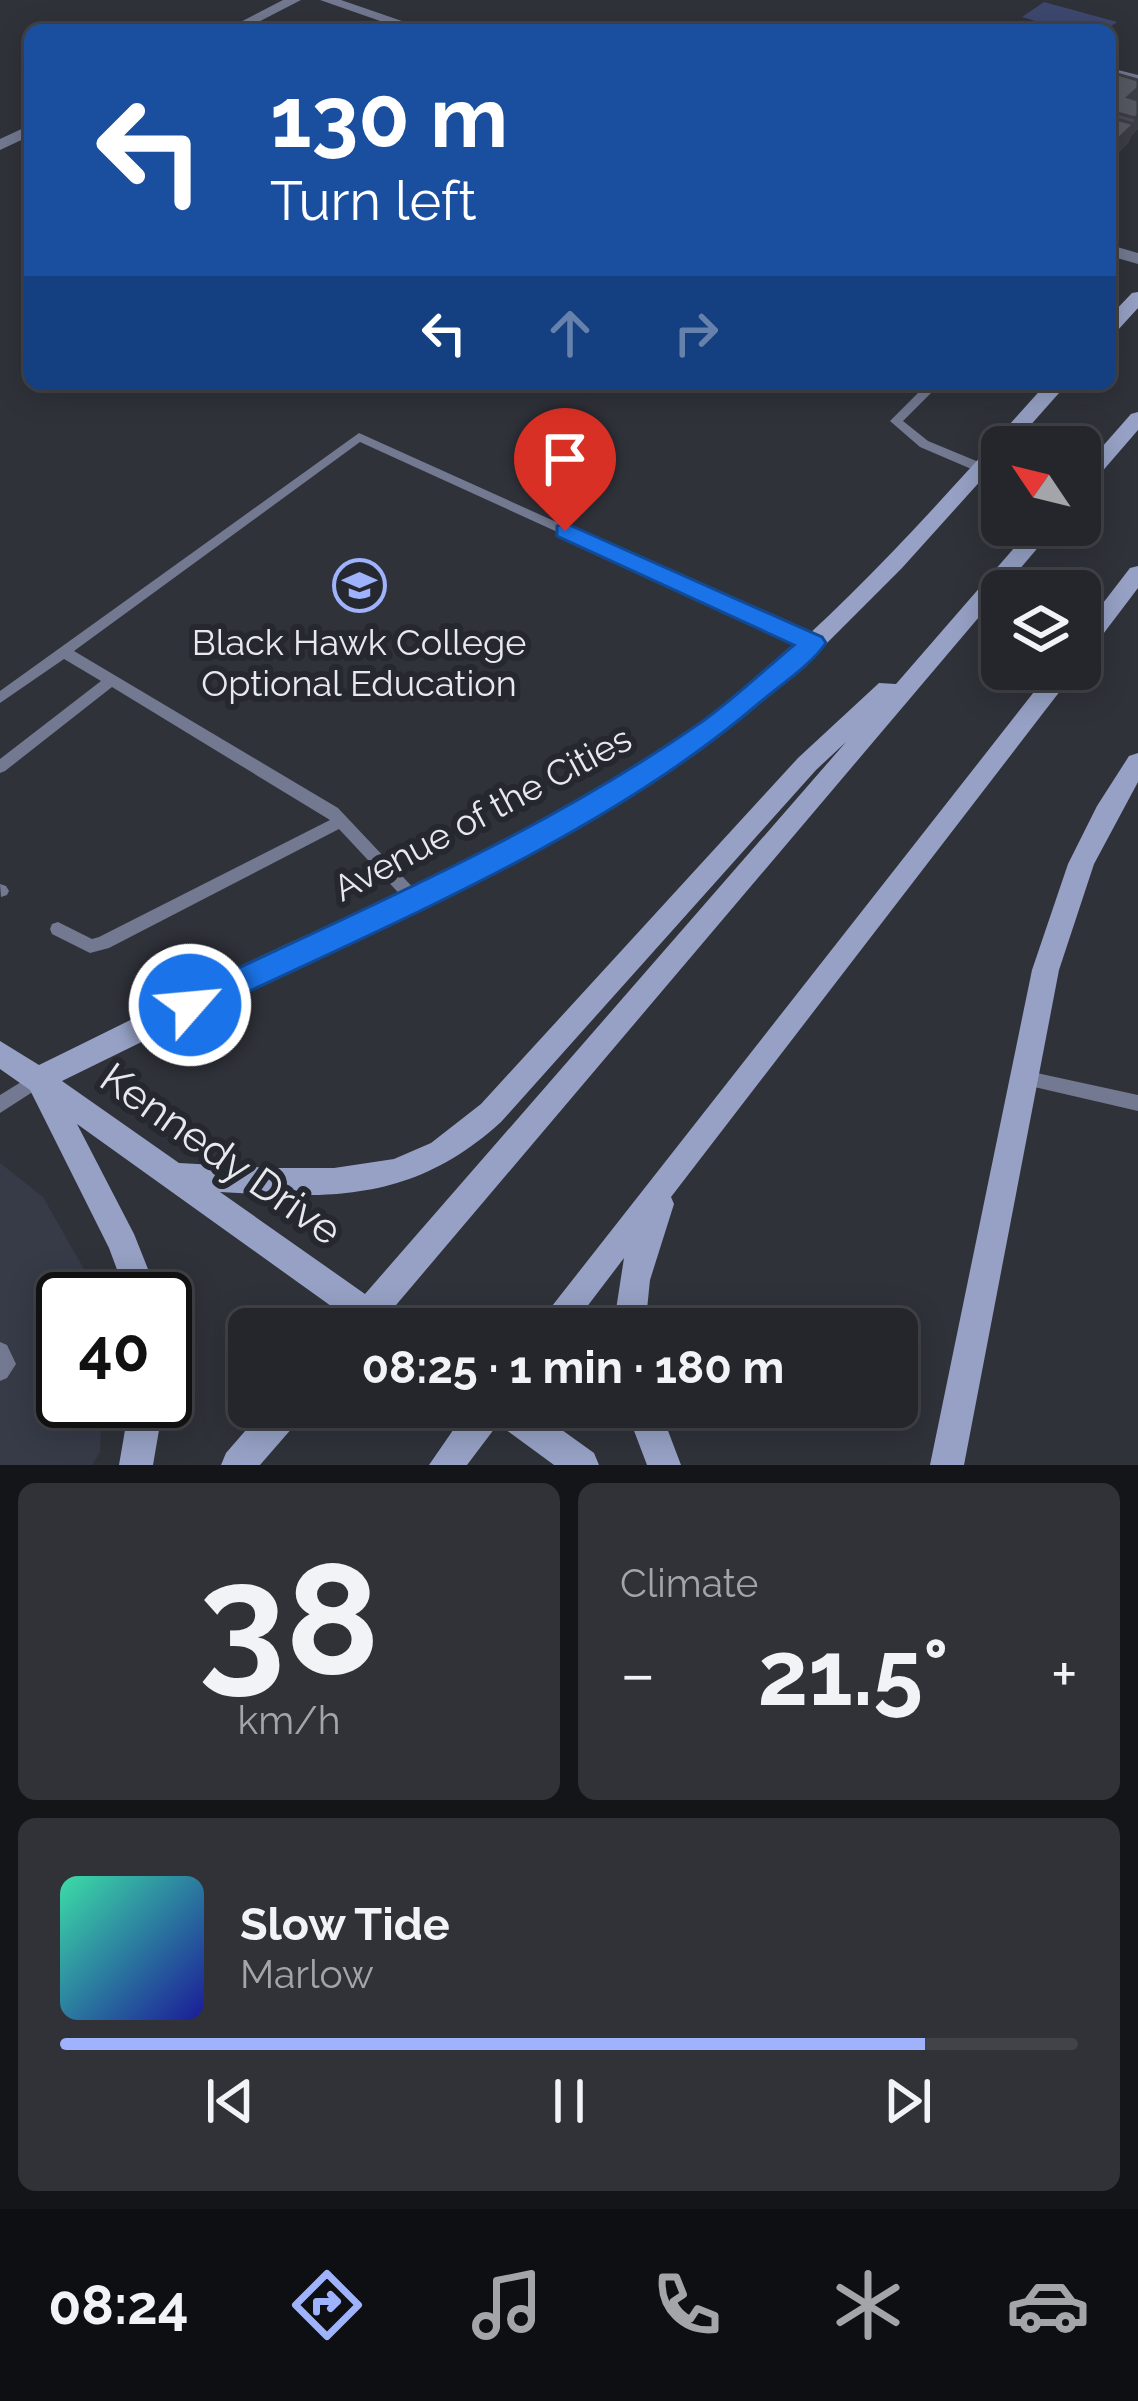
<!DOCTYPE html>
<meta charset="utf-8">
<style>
body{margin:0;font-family:Raleway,sans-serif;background:#303238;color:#f1f3f6;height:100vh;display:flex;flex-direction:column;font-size:45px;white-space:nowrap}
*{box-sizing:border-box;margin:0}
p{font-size:39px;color:#a3a5a9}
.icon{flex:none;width:66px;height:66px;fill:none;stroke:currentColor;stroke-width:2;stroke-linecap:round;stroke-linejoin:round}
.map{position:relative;height:1465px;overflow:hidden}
.drawer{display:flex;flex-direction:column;gap:18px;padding:18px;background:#141518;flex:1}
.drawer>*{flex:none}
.hud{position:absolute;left:24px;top:24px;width:1092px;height:366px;border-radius:18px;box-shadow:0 6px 30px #0003,0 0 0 3px #414348;background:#1a4fa0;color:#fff;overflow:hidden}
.needle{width:78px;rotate:305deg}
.buttons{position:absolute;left:981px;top:426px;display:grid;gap:24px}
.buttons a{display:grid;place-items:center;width:120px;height:120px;border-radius:18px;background:#24262c;box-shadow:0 6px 30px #0003,0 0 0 3px #414348;font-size:60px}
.speed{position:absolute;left:36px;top:1272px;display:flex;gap:24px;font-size:60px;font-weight:700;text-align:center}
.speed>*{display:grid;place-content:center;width:156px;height:156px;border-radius:50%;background:#24262c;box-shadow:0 6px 30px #0003,0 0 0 3px #414348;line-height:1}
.speed .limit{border:6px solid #111;border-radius:18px;background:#fff;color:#111}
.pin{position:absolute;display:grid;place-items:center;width:102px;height:102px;color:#fff;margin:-123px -51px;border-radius:50% 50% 50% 0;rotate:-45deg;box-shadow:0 0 12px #0007}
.pin .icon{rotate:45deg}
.me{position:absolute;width:132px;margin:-66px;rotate:63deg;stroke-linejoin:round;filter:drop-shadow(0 0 9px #0008)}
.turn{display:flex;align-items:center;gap:42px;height:252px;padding:0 48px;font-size:54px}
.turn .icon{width:156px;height:156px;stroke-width:2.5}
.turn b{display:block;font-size:84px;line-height:102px}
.lanes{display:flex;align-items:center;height:114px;padding:0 48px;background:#0003;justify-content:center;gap:60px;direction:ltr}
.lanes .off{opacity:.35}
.big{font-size:90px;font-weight:700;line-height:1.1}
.drawer .tile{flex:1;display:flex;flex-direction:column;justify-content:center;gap:18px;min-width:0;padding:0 42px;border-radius:18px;background:#303238}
.drawer .dial{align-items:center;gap:0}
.dial b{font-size:156px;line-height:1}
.song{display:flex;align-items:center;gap:36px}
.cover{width:144px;height:144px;border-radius:18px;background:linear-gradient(135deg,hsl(160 70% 55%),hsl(240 70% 35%))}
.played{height:12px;border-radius:6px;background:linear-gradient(90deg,#9fb3fd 85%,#414348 85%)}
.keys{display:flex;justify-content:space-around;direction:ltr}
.heat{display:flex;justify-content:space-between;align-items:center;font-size:66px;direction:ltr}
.drawer .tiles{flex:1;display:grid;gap:18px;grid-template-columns:1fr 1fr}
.tile:last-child{grid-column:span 2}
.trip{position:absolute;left:228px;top:1308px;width:690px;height:120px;border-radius:18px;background:#24262c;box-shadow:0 6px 30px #0003,0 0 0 3px #414348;font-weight:700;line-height:120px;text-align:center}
.tab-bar{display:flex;height:192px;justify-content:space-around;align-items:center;background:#0e0f12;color:#a3a5a9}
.tab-bar .icon{width:84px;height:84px}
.tab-bar .current{color:#9fb3fd}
.tab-bar b{font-size:54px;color:#f1f3f6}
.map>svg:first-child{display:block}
</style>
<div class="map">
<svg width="1138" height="1465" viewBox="0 0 1138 1465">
<rect width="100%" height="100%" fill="#30323a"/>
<path fill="#373b48" d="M0,1163L43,1197L101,1299H63V1401H102L100,1452L92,1465H0Z"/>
<path fill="#3e486f" d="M1044,2L1117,22C1091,42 1051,25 1022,17Z"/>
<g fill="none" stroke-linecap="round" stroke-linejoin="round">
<path fill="#727990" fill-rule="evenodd" d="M1110,68L1138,75V81L1110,74Z
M927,384H940L903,421L928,441L986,465V471H976L920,447L890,421Z
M359,433L818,640L820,643L813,648L808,646L360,442L74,651L338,808L420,895L422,899L420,903H408L339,829L109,948L90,953L52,934L50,929L52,924L58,922L92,939L99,937L330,820L112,687L5,771L0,773V759L101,681L64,659L0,703V691Z
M0,884L6,886L9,891L7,895L1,897Z
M1023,1070L1138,1095V1111L1017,1083L1014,1078L1017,1073Z
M39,1071L45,1074L48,1079L45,1084L0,1113V1095Z
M0,1342L7,1345L16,1364L7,1378L0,1381Z"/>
<path fill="#727990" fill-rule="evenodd" d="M283,0H301L243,30H225Z
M320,0H341L428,30H406Z
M30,125V136L0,150V139Z
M1110,245L1138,253V264L1110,256Z"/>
<path fill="#96a1c5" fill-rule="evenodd" d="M1138,292V308L1117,331L1110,333V316L1132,293Z
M1046,384H1067L1011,447H1002V457L902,568L816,654L771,694L676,765L523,855L62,1081L179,1163L271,1168H334L394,1159L431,1143L481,1104L798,758L879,683L896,684L1034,525H1057L391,1311L400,1318L405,1329H339L345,1316L77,1124L134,1234L160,1299H128L109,1248L30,1090L0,1069V1041L39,1065C122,1025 202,983 285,945C431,878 581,814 710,717C837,622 940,501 1046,384ZM846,742L365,1294L220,1192C332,1199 413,1202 501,1122L816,770Z
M1138,412V430L1087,489L1080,491V472L1131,414Z
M1138,566V588L1088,654L1080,657V633L1130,568Z
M1052,669H1077L671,1197L674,1204L650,1280L645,1329H613L624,1258L570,1329H534Z
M1138,753V782L1094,864L1059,970L964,1465H930L1032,970L1068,864L1097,806L1129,756Z
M130,1401H164L153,1465H119Z
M266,1407H305L300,1419L260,1465H221L226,1453Z
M469,1407H530L594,1453L599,1465H554L498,1424L467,1465H429Z
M625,1407H659L681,1465H647Z"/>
</g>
<path fill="#4a4d54" d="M1110,72L1138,80V129L1131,136L1129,142L1110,161Z"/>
<path fill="#3c3e45" d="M1138,88V101L1128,97Z
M1138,115V129L1131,136L1129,142L1110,161V147L1133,124L1135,118Z"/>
<path fill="#565962" stroke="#3c3e45" stroke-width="3" d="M1110,72L1138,80V88L1128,97L1138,100V115L1135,118L1110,111Z
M1110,117L1134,124L1110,147Z"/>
<path fill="#1a73e8" stroke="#114b97" stroke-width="3" d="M565,523L822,637L826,643C809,667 780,685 758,704C603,837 385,926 201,1014L190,1018L178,1014L174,1005L178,996C357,912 541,834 703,721C735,698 764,670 794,645L557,536V526Z"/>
<defs>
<symbol id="school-ring" viewBox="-11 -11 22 22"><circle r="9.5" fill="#262830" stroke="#9fb3fd" stroke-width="1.5"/><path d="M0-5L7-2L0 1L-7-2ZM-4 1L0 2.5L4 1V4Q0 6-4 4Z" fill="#9fb3fd"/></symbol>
</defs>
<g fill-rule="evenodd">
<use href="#school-ring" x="330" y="556" width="59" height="59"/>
</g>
<g text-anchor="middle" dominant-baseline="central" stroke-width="12" stroke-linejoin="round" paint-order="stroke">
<g font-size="36" fill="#e8e9ee" stroke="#262830">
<text x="359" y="642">Black Hawk College<tspan x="359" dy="41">Optional Education</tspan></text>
</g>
<g font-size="36" fill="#e8e9ee" stroke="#262830">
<text transform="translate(482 813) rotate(-28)">Avenue of the Cities</text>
</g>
<g font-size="42" fill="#e8e9ee" stroke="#262830">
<text transform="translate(221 1154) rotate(35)">Kennedy Drive</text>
</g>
</g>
</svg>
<div class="buttons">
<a><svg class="needle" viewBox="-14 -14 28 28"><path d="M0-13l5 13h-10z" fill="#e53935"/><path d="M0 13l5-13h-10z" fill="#a3a5a9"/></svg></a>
<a><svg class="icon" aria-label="layers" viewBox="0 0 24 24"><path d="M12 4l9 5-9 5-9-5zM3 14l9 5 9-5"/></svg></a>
</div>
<div class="speed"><div class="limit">40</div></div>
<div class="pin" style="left:565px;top:531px;background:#d93025"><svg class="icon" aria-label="arrive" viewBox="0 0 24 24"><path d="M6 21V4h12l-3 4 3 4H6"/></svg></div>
<svg class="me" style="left:190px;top:1005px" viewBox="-20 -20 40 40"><circle r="17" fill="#1a73e8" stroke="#fff" stroke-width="3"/><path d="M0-11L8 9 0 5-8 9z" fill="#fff"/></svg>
<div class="trip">08:25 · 1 min · 180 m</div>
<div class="hud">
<div class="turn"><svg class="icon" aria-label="left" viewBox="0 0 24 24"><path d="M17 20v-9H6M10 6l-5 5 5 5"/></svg><div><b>130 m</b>Turn left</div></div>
<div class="lanes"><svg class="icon" aria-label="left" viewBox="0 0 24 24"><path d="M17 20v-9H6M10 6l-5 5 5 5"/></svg><svg class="icon off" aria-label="ahead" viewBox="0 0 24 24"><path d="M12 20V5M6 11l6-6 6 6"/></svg><svg class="icon off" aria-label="right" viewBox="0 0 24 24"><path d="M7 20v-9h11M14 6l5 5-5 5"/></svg></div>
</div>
</div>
<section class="drawer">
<div class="tiles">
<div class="tile dial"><b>38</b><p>km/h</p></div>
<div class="tile"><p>Climate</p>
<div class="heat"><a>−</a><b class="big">21.5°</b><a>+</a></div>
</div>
<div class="tile">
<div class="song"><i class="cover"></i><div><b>Slow Tide</b><p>Marlow</p></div></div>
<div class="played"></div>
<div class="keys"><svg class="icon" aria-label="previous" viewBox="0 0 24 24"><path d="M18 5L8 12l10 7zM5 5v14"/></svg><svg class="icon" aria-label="pause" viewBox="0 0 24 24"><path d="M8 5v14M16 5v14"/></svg><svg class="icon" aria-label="next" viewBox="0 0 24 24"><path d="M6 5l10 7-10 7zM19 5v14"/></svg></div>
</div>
</div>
</section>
<nav class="tab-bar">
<b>08:24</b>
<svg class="icon current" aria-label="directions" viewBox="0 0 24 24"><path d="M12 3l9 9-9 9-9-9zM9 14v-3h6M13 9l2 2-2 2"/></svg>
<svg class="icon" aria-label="music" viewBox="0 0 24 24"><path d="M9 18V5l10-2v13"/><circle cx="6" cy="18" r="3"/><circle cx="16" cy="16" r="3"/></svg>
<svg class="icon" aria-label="phone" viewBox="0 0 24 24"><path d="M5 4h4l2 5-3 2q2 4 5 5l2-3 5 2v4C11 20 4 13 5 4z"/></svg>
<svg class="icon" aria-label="climate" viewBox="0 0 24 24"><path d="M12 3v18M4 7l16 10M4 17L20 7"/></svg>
<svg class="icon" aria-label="car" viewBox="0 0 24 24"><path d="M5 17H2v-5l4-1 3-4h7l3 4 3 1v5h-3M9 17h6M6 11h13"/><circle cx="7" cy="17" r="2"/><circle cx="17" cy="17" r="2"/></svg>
</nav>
